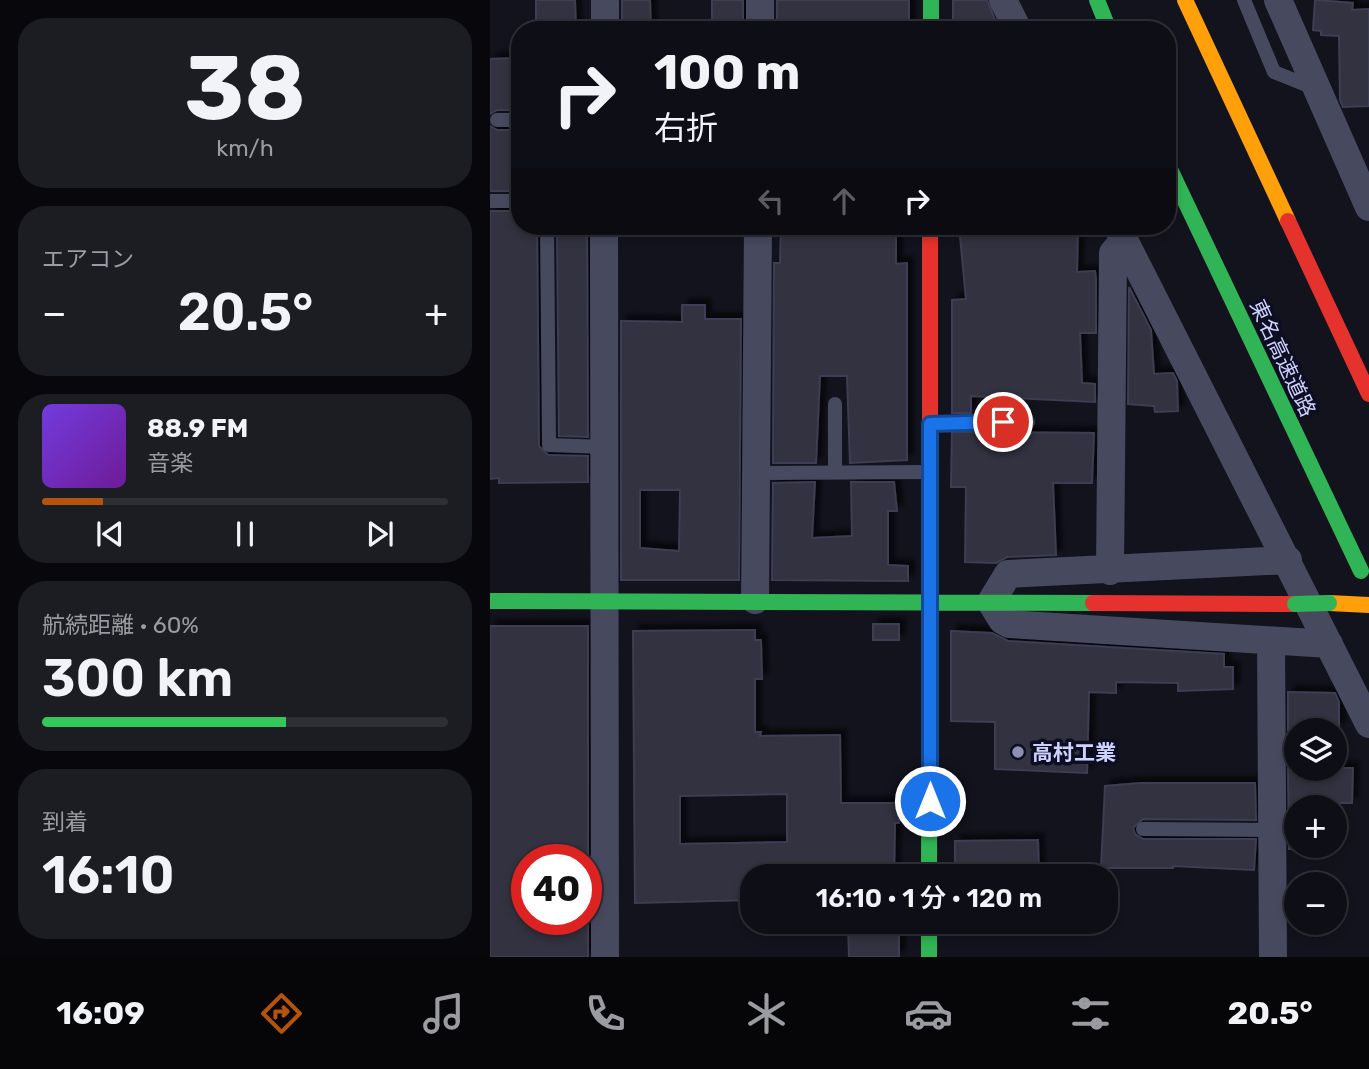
<!DOCTYPE html>
<html lang="ja">
<meta charset="utf-8">
<style>
body{margin:0;font-family:Rubik,"Noto Sans JP",sans-serif;background:#1c1c23;color:#f1f3f6;height:100vh;display:flex;flex-direction:column;font-size:26px;white-space:nowrap}
*{box-sizing:border-box;margin:0}
p{font-size:23px;color:#9b9ca1}
.icon{flex:none;width:38px;height:38px;fill:none;stroke:currentColor;stroke-width:2;stroke-linecap:round;stroke-linejoin:round}
.map{position:relative;flex:1;overflow:hidden}
.sheet{display:flex;flex-direction:column;gap:18px;padding:18px;background:#08080c;width:490px}
.sheet>*{flex:none}
.hud{position:absolute;left:21px;top:21px;width:665px;height:214px;border-radius:28px;box-shadow:0 4px 10px #0003,0 0 0 2px #2e2e35;background:#0e0e16;color:#f1f3f6;overflow:hidden}
.fabs{position:absolute;left:794px;top:718px;display:grid;gap:14px}
.fabs a{display:grid;place-items:center;width:63px;height:63px;border-radius:50%;background:#0e0e16;box-shadow:0 4px 10px #0003,0 0 0 2px #2e2e35;font-size:35px}
.speed{position:absolute;left:21px;top:844px;display:flex;gap:14px;font-size:35px;font-weight:700;text-align:center}
.speed>*{display:grid;place-content:center;width:91px;height:91px;border-radius:50%;background:#0e0e16;box-shadow:0 4px 10px #0003,0 0 0 2px #2e2e35;line-height:1}
.speed .limit{border:10px solid #d22;background:#fff;color:#111}
.pin{position:absolute;display:grid;place-items:center;width:60px;height:60px;color:#fff;margin:-30px;border:4px solid #fff;border-radius:50%;box-shadow:0 2px 7px #0007}
.me{position:absolute;width:77px;margin:-38px;rotate:0deg;stroke-linejoin:round;filter:drop-shadow(0 0 5px #0008)}
.turn{display:flex;align-items:center;gap:24px;height:147px;padding:0 28px;font-size:32px}
.turn .icon{width:91px;height:91px;stroke-width:2.5}
.turn b{display:block;font-size:49px;line-height:60px}
.lanes{display:flex;align-items:center;height:66px;padding:0 28px;background:#0003;justify-content:center;gap:35px;direction:ltr}
.lanes .off{opacity:.35}
.big{font-size:52px;font-weight:600;line-height:1.1}
.sheet .widget{flex:1;display:flex;flex-direction:column;justify-content:center;gap:10px;min-width:0;padding:0 24px;border-radius:28px;background:#1c1c23}
.sheet .dial{align-items:center;gap:0}
.dial b{font-size:91px;line-height:1}
.song{display:flex;align-items:center;gap:21px}
.cover{width:84px;height:84px;border-radius:10px;background:linear-gradient(135deg,hsl(260 70% 55%),hsl(280 70% 35%))}
.played{height:7px;border-radius:4px;background:linear-gradient(90deg,#b45309 15%,#2e2e35 15%)}
.keys{display:flex;justify-content:space-around;direction:ltr}
.heat{display:flex;justify-content:space-between;align-items:center;font-size:38px;direction:ltr}
.charge{height:10px;border-radius:5px;background:linear-gradient(90deg,#34c759 60%,#2e2e35 0)}
.trip{position:absolute;left:250px;top:864px;width:378px;height:70px;border-radius:28px;background:#0e0e16;box-shadow:0 4px 10px #0003,0 0 0 2px #2e2e35;font-weight:600;line-height:70px;text-align:center}
.dock{display:flex;height:112px;justify-content:space-around;align-items:center;background:#060609;color:#9b9ca1}
.dock .icon{width:49px;height:49px}
.dock .on{color:#b45309}
.dock b{font-size:32px;color:#f1f3f6}
main{display:flex;flex:1;min-height:0}
.map>svg:first-child{display:block}
</style>
<main>
<section class="sheet">
<div class="widget dial"><b>38</b><p>km/h</p></div>
<div class="widget"><p>エアコン</p>
<div class="heat"><a>−</a><b class="big">20.5°</b><a>+</a></div>
</div>
<div class="widget">
<div class="song"><i class="cover"></i><div><b>88.9 FM</b><p>音楽</p></div></div>
<div class="played"></div>
<div class="keys"><svg class="icon" aria-label="previous" viewBox="0 0 24 24"><path d="M18 5L8 12l10 7zM5 5v14"/></svg><svg class="icon" aria-label="pause" viewBox="0 0 24 24"><path d="M8 5v14M16 5v14"/></svg><svg class="icon" aria-label="next" viewBox="0 0 24 24"><path d="M6 5l10 7-10 7zM19 5v14"/></svg></div>
</div>
<div class="widget"><p>航続距離 · 60%</p><b class="big">300 km</b><div class="charge"></div></div>
<div class="widget"><p>到着</p><b class="big">16:10</b></div>
</section>
<div class="map">
<svg width="879" height="957" viewBox="0 0 879 957">
<defs>
<filter id="shadow"><feDropShadow dx="6" dy="-6" stdDeviation="2" flood-color="#0009"/></filter>
</defs>
<rect width="100%" height="100%" fill="#13131e"/>
<path fill="#313140" stroke="#3d3d52" stroke-width="2" fill-rule="evenodd" filter="url(#shadow)" d="M46,0H85L86,30H46Z
M132,0H160L161,30H132Z
M222,0H253V30H222Z
M287,0H419V30H287Z
M463,0H497L509,30H463Z
M825,0L863,3L862,10L879,9V106L853,107L850,100L849,36L831,35V31L823,30Z
M30,58V110H7L0,114V59Z
M0,126L7,130H30V191H0Z
M0,211H30V226H47L49,446L58,455L98,456V482L9,483V478L0,479Z
M67,226H97L98,437L69,436Z
M291,226L406,227V264L417,263V460L360,463L357,376H330L326,463H283L284,263H290Z
M469,226H588L587,272L605,271L606,279V333H590L592,383L605,384V402L481,396V413H462V300L476,299Z
M639,287L661,330L664,374L683,373L687,381L688,411L665,412L664,406L638,404Z
M192,305H215V319H251L249,580H131V321L192,322ZM150,490H190L189,551L150,548Z
M462,432L604,433L602,483H563L566,555L517,557L506,563L475,562L476,487H461Z
M325,482L322,538L362,536L361,482H404L407,511H398V565L418,566V581L282,580L283,483Z
M383,624H409V640H383Z
M0,626H98V859H37V919H98V957H0Z
M265,630V640H271L272,679H265V732H271L270,736L350,735L351,803H409V823H405L404,877H262V900L145,903L143,631ZM297,794V842L190,844V796Z
M461,631L502,633L518,641L734,654V667H743V689L688,691V683L626,682V693L599,692L597,773L505,769V722L461,721Z
M798,692L845,693L849,702V728L798,730Z
M798,768H863L862,803H807V849H799Z
M651,783H765L766,820L653,819L643,828L645,834L653,839H766L764,870L683,866V868H611L615,786Z
M548,840L549,877H492V863H465V841Z
M358,922H409V957H359Z"/>
<g fill="none" stroke-linecap="round" stroke-linejoin="round">
<path stroke="#47495f" stroke-width="14" d="M754,0L784,72L824,88
M7,120H30
M0,201H30
M57,226L59,445L114,447
M345,404V472
M441,423L538,422
M266,473L440,472
M653,829L784,830"/>
<path stroke="#47495f" stroke-width="28" d="M513,0L528,30
M788,0L879,207
M115,30V0
M270,30V0
M114,226L115,957
M627,226L879,724
M798,560L518,574L501,602L512,620L519,624L839,644
M620,571L623,253L634,240
M265,600L268,226
M781,641L783,957"/>
<path stroke="#30b455" stroke-width="16" d="M441,0V30
M607,0L619,30
M677,163L871,571
M0,601L603,603
M439,877L440,446
M439,922V957"/>
<path stroke="#ff9f0a" stroke-width="16" d="M695,0L798,221
M839,603L879,605"/>
<path stroke="#e5322d" stroke-width="16" d="M798,221L879,394
M440,446V226
M603,603L805,604"/>
<path stroke="#30b455" stroke-width="16" d="M805,604L839,603"/>
</g>
<g fill="none" stroke-linecap="round" stroke-linejoin="round">
<defs>
<path id="route" d="M440,801V424L513,422"/>
</defs>
<use href="#route" stroke="#114b97" stroke-width="18"/>
<use href="#route" stroke="#1a73e8" stroke-width="12"/>
</g>
<circle fill="#8d8fb0" stroke="#0e0e23" stroke-width="2.5" cx="528" cy="752" r="7"/>
<g text-anchor="middle" dominant-baseline="central" stroke-width="7" stroke-linejoin="round" paint-order="stroke">
<g font-size="21" fill="#cfd2ff" stroke="#0e0e23">
<text transform="translate(793 358) rotate(65)">東名高速道路</text>
</g>
<g font-size="21" font-weight="bold" fill="#cfd2ff" stroke="#0e0e23" text-anchor="start">
<text x="542" y="752">高村工業</text>
</g>
</g>
</svg>
<div class="fabs">
<a><svg class="icon" aria-label="layers" viewBox="0 0 24 24"><path d="M12 4l9 5-9 5-9-5zM3 14l9 5 9-5"/></svg></a>
<a>+</a>
<a>−</a>
</div>
<div class="speed"><div class="limit">40</div></div>
<div class="pin" style="left:513px;top:422px;background:#d93025"><svg class="icon" aria-label="arrive" viewBox="0 0 24 24"><path d="M6 21V4h12l-3 4 3 4H6"/></svg></div>
<svg class="me" style="left:440px;top:801px" viewBox="-20 -20 40 40"><circle r="17" fill="#1a73e8" stroke="#fff" stroke-width="3"/><path d="M0-11L8 9 0 5-8 9z" fill="#fff"/></svg>
<div class="trip">16:10 · 1 分 · 120 m</div>
<div class="hud">
<div class="turn"><svg class="icon" aria-label="right" viewBox="0 0 24 24"><path d="M7 20v-9h11M14 6l5 5-5 5"/></svg><div><b>100 m</b>右折</div></div>
<div class="lanes"><svg class="icon off" aria-label="left" viewBox="0 0 24 24"><path d="M17 20v-9H6M10 6l-5 5 5 5"/></svg><svg class="icon off" aria-label="ahead" viewBox="0 0 24 24"><path d="M12 20V5M6 11l6-6 6 6"/></svg><svg class="icon" aria-label="right" viewBox="0 0 24 24"><path d="M7 20v-9h11M14 6l5 5-5 5"/></svg></div>
</div>
</div>
</main>
<nav class="dock">
<b>16:09</b>
<svg class="icon on" aria-label="directions" viewBox="0 0 24 24"><path d="M12 3l9 9-9 9-9-9zM9 14v-3h6M13 9l2 2-2 2"/></svg>
<svg class="icon" aria-label="music" viewBox="0 0 24 24"><path d="M9 18V5l10-2v13"/><circle cx="6" cy="18" r="3"/><circle cx="16" cy="16" r="3"/></svg>
<svg class="icon" aria-label="phone" viewBox="0 0 24 24"><path d="M5 4h4l2 5-3 2q2 4 5 5l2-3 5 2v4C11 20 4 13 5 4z"/></svg>
<svg class="icon" aria-label="climate" viewBox="0 0 24 24"><path d="M12 3v18M4 7l16 10M4 17L20 7"/></svg>
<svg class="icon" aria-label="car" viewBox="0 0 24 24"><path d="M5 17H2v-5l4-1 3-4h7l3 4 3 1v5h-3M9 17h6M6 11h13"/><circle cx="7" cy="17" r="2"/><circle cx="17" cy="17" r="2"/></svg>
<svg class="icon" aria-label="filters" viewBox="0 0 24 24"><path d="M4 7h16M4 17h16"/><circle cx="9" cy="7" r="2"/><circle cx="15" cy="17" r="2"/></svg>
<b>20.5°</b>
</nav>
